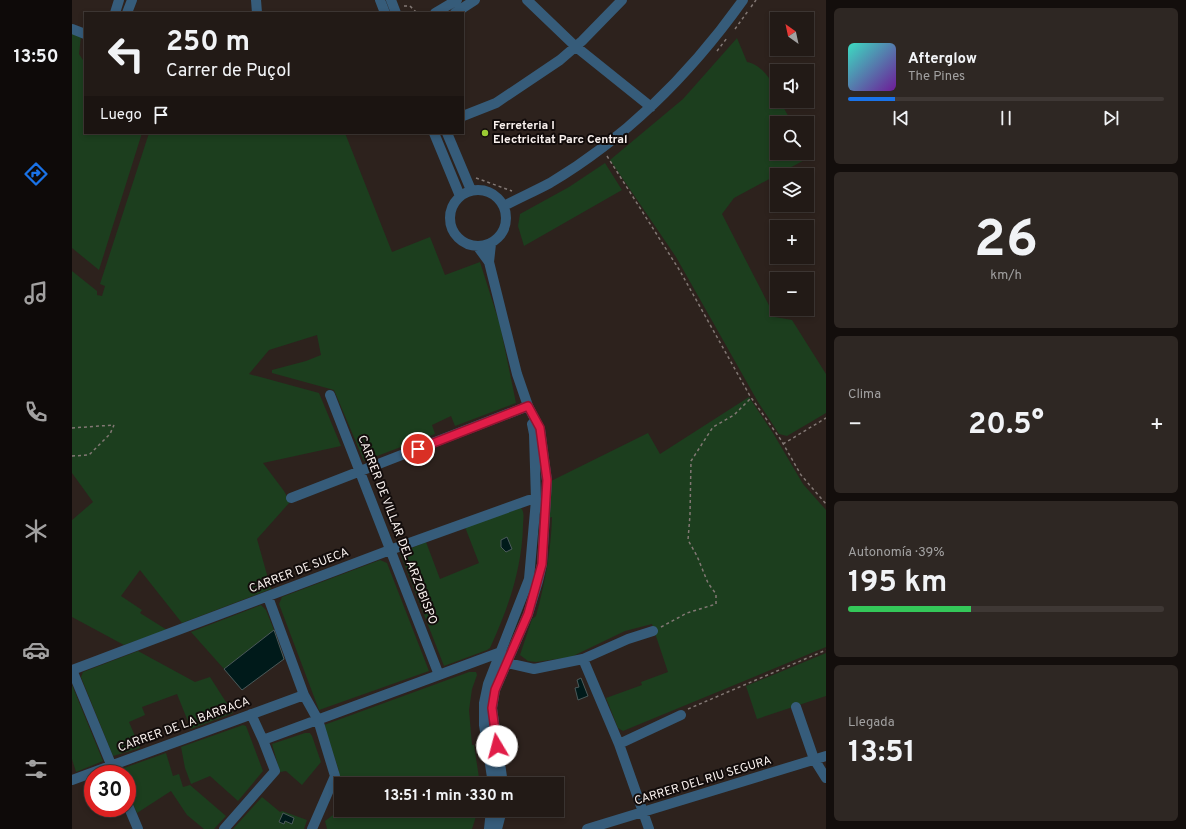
<!DOCTYPE html>
<html lang="es">
<meta charset="utf-8">
<style>
body{margin:0;font-family:Overpass,sans-serif;background:#2e2723;color:#f1f3f6;height:100vh;display:flex;flex-direction:column;font-size:15px;white-space:nowrap}
*{box-sizing:border-box;margin:0}
p{font-size:13px;color:#a2a1a1}
.icon{flex:none;width:22px;height:22px;fill:none;stroke:currentColor;stroke-width:2;stroke-linecap:round;stroke-linejoin:round}
.map{position:relative;flex:1;overflow:hidden}
.details{display:flex;flex-direction:column;gap:8px;padding:8px;background:#130e0c;width:360px}
.details>*{flex:none}
.hud{position:absolute;left:12px;top:12px;width:380px;height:122px;border-radius:0px;box-shadow:0 2px 6px #0003,0 0 0 1px #3f3835;background:#221a16;color:#f1f3f6;overflow:hidden}
.needle{width:26px;rotate:327deg}
.fabs{position:absolute;left:698px;top:12px;display:grid;gap:8px}
.fabs a{display:grid;place-items:center;width:44px;height:44px;border-radius:0px;background:#221a16;box-shadow:0 2px 6px #0003,0 0 0 1px #3f3835;font-size:20px}
.speed{position:absolute;left:12px;top:765px;display:flex;gap:8px;font-size:20px;font-weight:700;text-align:center}
.speed>*{display:grid;place-content:center;width:52px;height:52px;border-radius:50%;background:#221a16;box-shadow:0 2px 6px #0003,0 0 0 1px #3f3835;line-height:1}
.speed .limit{border:6px solid #d22;background:#fff;color:#111}
.pin{position:absolute;display:grid;place-items:center;width:34px;height:34px;color:#fff;margin:-17px;border:2px solid #fff;border-radius:50%;box-shadow:0 1px 4px #0007}
.me{position:absolute;width:44px;margin:-22px;rotate:352deg;stroke-linejoin:round;filter:drop-shadow(0 0 3px #0008)}
.turn{display:flex;align-items:center;gap:14px;height:84px;padding:0 16px;font-size:18px}
.turn .icon{width:52px;height:52px;stroke-width:2.5}
.turn b{display:block;font-size:28px;line-height:34px}
.then{display:flex;align-items:center;height:38px;padding:0 16px;background:#0003;gap:8px;font-size:15px}
.big{font-size:30px;font-weight:700;line-height:1.1}
.details .card{flex:1;display:flex;flex-direction:column;justify-content:center;gap:6px;min-width:0;padding:0 14px;border-radius:6px;background:#2e2723}
.details .dial{align-items:center;gap:0}
.dial b{font-size:52px;line-height:1}
.song{display:flex;align-items:center;gap:12px}
.cover{width:48px;height:48px;border-radius:6px;background:linear-gradient(135deg,hsl(170 70% 55%),hsl(280 70% 35%))}
.played{height:4px;border-radius:2px;background:linear-gradient(90deg,#1a73e8 15%,#3f3835 15%)}
.keys{display:flex;justify-content:space-around;direction:ltr}
.heat{display:flex;justify-content:space-between;align-items:center;font-size:22px;direction:ltr}
.charge{height:6px;border-radius:3px;background:linear-gradient(90deg,#34c759 39%,#3f3835 0)}
.trip{position:absolute;left:262px;top:777px;width:230px;height:40px;border-radius:0px;background:#221a16;box-shadow:0 2px 6px #0003,0 0 0 1px #3f3835;font-weight:700;line-height:40px;text-align:center}
main{display:flex;flex:1;min-height:0}
.tabs{display:flex;flex-direction:column;width:72px;justify-content:space-around;align-items:center;background:#0e0a09;color:#a2a1a1}
.tabs .icon{width:28px;height:28px}
.tabs .selected{color:#1a73e8}
.tabs b{font-size:18px;color:#f1f3f6}
.map>svg:first-child{display:block}
</style>
<main>
<nav class="tabs">
<b>13:50</b>
<svg class="icon selected" aria-label="directions" viewBox="0 0 24 24"><path d="M12 3l9 9-9 9-9-9zM9 14v-3h6M13 9l2 2-2 2"/></svg>
<svg class="icon" aria-label="music" viewBox="0 0 24 24"><path d="M9 18V5l10-2v13"/><circle cx="6" cy="18" r="3"/><circle cx="16" cy="16" r="3"/></svg>
<svg class="icon" aria-label="phone" viewBox="0 0 24 24"><path d="M5 4h4l2 5-3 2q2 4 5 5l2-3 5 2v4C11 20 4 13 5 4z"/></svg>
<svg class="icon" aria-label="climate" viewBox="0 0 24 24"><path d="M12 3v18M4 7l16 10M4 17L20 7"/></svg>
<svg class="icon" aria-label="car" viewBox="0 0 24 24"><path d="M5 17H2v-5l4-1 3-4h7l3 4 3 1v5h-3M9 17h6M6 11h13"/><circle cx="7" cy="17" r="2"/><circle cx="17" cy="17" r="2"/></svg>
<svg class="icon" aria-label="filters" viewBox="0 0 24 24"><path d="M4 7h16M4 17h16"/><circle cx="9" cy="7" r="2"/><circle cx="15" cy="17" r="2"/></svg>
</nav>
<div class="map">
<svg width="754" height="829" viewBox="0 0 754 829">
<rect width="100%" height="100%" fill="#2d221d"/>
<path fill="#1c3e1e" d="M0,32L9,36L7,54L13,63V133H70L27,270L0,248Z
M665,38L675,62C691,65 705,85 705,101H708L720,123H705V153H735V151L738,157L662,198L650,214L703,317L720,320L754,374V413L715,436L707,434L686,402L604,257L538,160L611,99Z
M77,133H273L320,252L358,237L373,275L408,262L428,325L444,403L383,426L379,416L360,425L363,434L292,461L262,390L200,373V370L234,361L249,355L245,335L197,350L177,374L247,393L269,446L191,463L212,491L218,502L185,539L199,589L110,623L68,570L49,596L70,610L68,613L95,630L52,645L0,617V520L21,502L0,473V271L25,291V295L30,296L33,286L28,284Z
M533,163L550,190L452,246L446,226L448,214L497,187Z
M677,397L701,433L731,484L754,510V647L551,731L546,728L534,698L570,685L569,682L596,672L580,624L553,631L499,657L464,662L456,661L448,655L460,619L464,616C473,583 479,551 480,517L477,518V482L576,433L588,454Z
M449,508C453,512 451,520 451,526C450,569 436,609 418,648L415,650L372,666L328,553L354,542L368,579L407,563L393,527Z
M308,560L315,563L357,671L247,710L207,604L210,597Z
M189,605L194,610L202,630L152,669L119,632Z
M66,651L123,682L138,677L161,713L119,729L105,694L70,707L73,715L57,722L68,748L41,756L9,677L11,672Z
M754,653V696L685,719L674,686Z
M397,672H404L405,675L400,689L397,710L400,745H402L408,784H269V802L261,791L267,776V771L252,725Z
M0,685L31,761L4,772L0,759Z
M171,725L174,726L191,771L166,801L138,776L119,784L113,768L109,747Z
M233,733H238L240,736L249,762L230,785L214,771L208,772L200,744Z
M94,753L101,776L107,774L111,787L118,785L154,816L142,829H132L115,815L99,791L65,813L55,790V774H49L52,768Z
M190,797L208,812L210,811L235,820L232,829H161Z
M269,809V810H406L400,829H255L253,821Z"/>
<path fill="#001a1a" stroke="#4b5a5a" d="M435,537L440,549L434,552L429,547V540Z
M202,630L212,659L170,690L152,669Z
M509,678L516,696L506,700L503,688L507,687L505,680Z
M211,813L222,818L220,824L213,821L212,824L207,822Z"/>
<g fill="none" stroke-linecap="round" stroke-linejoin="round">
<path stroke="#827874" stroke-width="1.5" stroke-dasharray="3 3" stroke-linecap="butt" d="M332,6H338L345,13
M679,7L684,0
M663,29L676,11
M645,51L655,38
M535,156L608,271L678,396L709,440L729,475L754,504
M404,178L440,191
M0,428L42,425
M711,444L754,418
M0,456L17,455L38,434L42,425
M589,627L615,613L644,604V594L636,583L625,556L616,540L618,515L619,461L641,427L662,415L679,398
M616,709L754,650"/>
<path stroke="#365c7a" stroke-width="10" d="M184,0L185,13
M308,0L313,13
M319,0L324,13
M455,0L503,46L579,107
M43,13L47,0
M55,13L60,0
M363,13L385,0
M383,13L403,0
M0,29L13,34
M391,116L424,103L488,60L510,41L550,0
M362,133L388,196
M375,133L399,190
M378 218a28 28 0 1 1 56 0a28 28 0 1 1-56 0Z
M432,206C447,198 463,191 478,183C555,137 619,73 671,0
M406,247L417,262L419,244
M417,262L445,374L456,406L468,429L475,481L470,564L466,581L456,614L423,690L420,708L431,784
M258,395L367,675
M219,498L456,406
M196,597L232,695L246,720L263,776L240,829
M511,659L547,744L577,829
M435,663L462,669L511,659L556,639L581,631
M0,670L318,550L457,500H464
M0,670L43,774
M724,707L742,759L754,778
M179,714L191,740
M547,744L609,715
M0,780L232,695
M421,784L412,725V703L416,684L457,579L464,500L462,434L460,424
M55,803L66,829
M152,829L203,771L191,740L429,652
M417,829L419,810
M425,829L430,810
M515,829L754,756"/>
</g>
<g fill="none" stroke-linecap="round" stroke-linejoin="round">
<defs>
<path id="route" d="M346,449L456,406L468,428L475,480L470,564L456,614L423,690L420,708L425,746"/>
</defs>
<use href="#route" stroke="#92132f" stroke-width="10"/>
<use href="#route" stroke="#e11d48" stroke-width="7"/>
</g>
<circle fill="#9bcb33" stroke="#120c0b" stroke-width="1.5" cx="413" cy="133" r="4"/>
<g text-anchor="middle" dominant-baseline="central" stroke-width="4" stroke-linejoin="round" paint-order="stroke">
<g font-size="12" font-weight="bold" fill="#f9f1ee" stroke="#120c0b" text-anchor="start">
<text x="421" y="126">Ferreteria I<tspan x="421" dy="14">Electricitat Parc Central</tspan></text>
</g>
<g font-size="12" fill="#f9f1ee" stroke="#120c0b">
<text transform="translate(325 530) rotate(69)">CARRER DE VILLAR DEL ARZOBISPO</text>
<text transform="translate(227 571) rotate(-21)">CARRER DE SUECA</text>
<text transform="translate(112 725) rotate(-20)">CARRER DE LA BARRACA</text>
<text transform="translate(631 781) rotate(-17)">CARRER DEL RIU SEGURA</text>
</g>
</g>
</svg>
<div class="fabs">
<a><svg class="needle" viewBox="-14 -14 28 28"><path d="M0-13l5 13h-10z" fill="#e53935"/><path d="M0 13l5-13h-10z" fill="#a2a1a1"/></svg></a>
<a><svg class="icon" aria-label="sound" viewBox="0 0 24 24"><path d="M4 9h4l5-4v14l-5-4H4zM17 9q2 3 0 6"/></svg></a>
<a><svg class="icon" aria-label="search" viewBox="0 0 24 24"><circle cx="10" cy="10" r="6"/><path d="M15 15l6 6"/></svg></a>
<a><svg class="icon" aria-label="layers" viewBox="0 0 24 24"><path d="M12 4l9 5-9 5-9-5zM3 14l9 5 9-5"/></svg></a>
<a>+</a>
<a>−</a>
</div>
<div class="speed"><div class="limit">30</div></div>
<div class="pin" style="left:346px;top:449px;background:#d93025"><svg class="icon" aria-label="arrive" viewBox="0 0 24 24"><path d="M6 21V4h12l-3 4 3 4H6"/></svg></div>
<svg class="me" style="left:425px;top:746px" viewBox="-20 -20 40 40"><circle r="19" fill="#fff"/><path d="M0-13L10 11 0 6-10 11z" fill="#e11d48"/></svg>
<div class="trip">13:51 · 1 min · 330 m</div>
<div class="hud">
<div class="turn"><svg class="icon" aria-label="left" viewBox="0 0 24 24"><path d="M17 20v-9H6M10 6l-5 5 5 5"/></svg><div><b>250 m</b>Carrer de Puçol</div></div>
<div class="then">Luego<svg class="icon" aria-label="arrive" viewBox="0 0 24 24"><path d="M6 21V4h12l-3 4 3 4H6"/></svg></div>
</div>
</div>
<section class="details">
<div class="card">
<div class="song"><i class="cover"></i><div><b>Afterglow</b><p>The Pines</p></div></div>
<div class="played"></div>
<div class="keys"><svg class="icon" aria-label="previous" viewBox="0 0 24 24"><path d="M18 5L8 12l10 7zM5 5v14"/></svg><svg class="icon" aria-label="pause" viewBox="0 0 24 24"><path d="M8 5v14M16 5v14"/></svg><svg class="icon" aria-label="next" viewBox="0 0 24 24"><path d="M6 5l10 7-10 7zM19 5v14"/></svg></div>
</div>
<div class="card dial"><b>26</b><p>km/h</p></div>
<div class="card"><p>Clima</p>
<div class="heat"><a>−</a><b class="big">20.5°</b><a>+</a></div>
</div>
<div class="card"><p>Autonomía · 39%</p><b class="big">195 km</b><div class="charge"></div></div>
<div class="card"><p>Llegada</p><b class="big">13:51</b></div>
</section>
</main>
